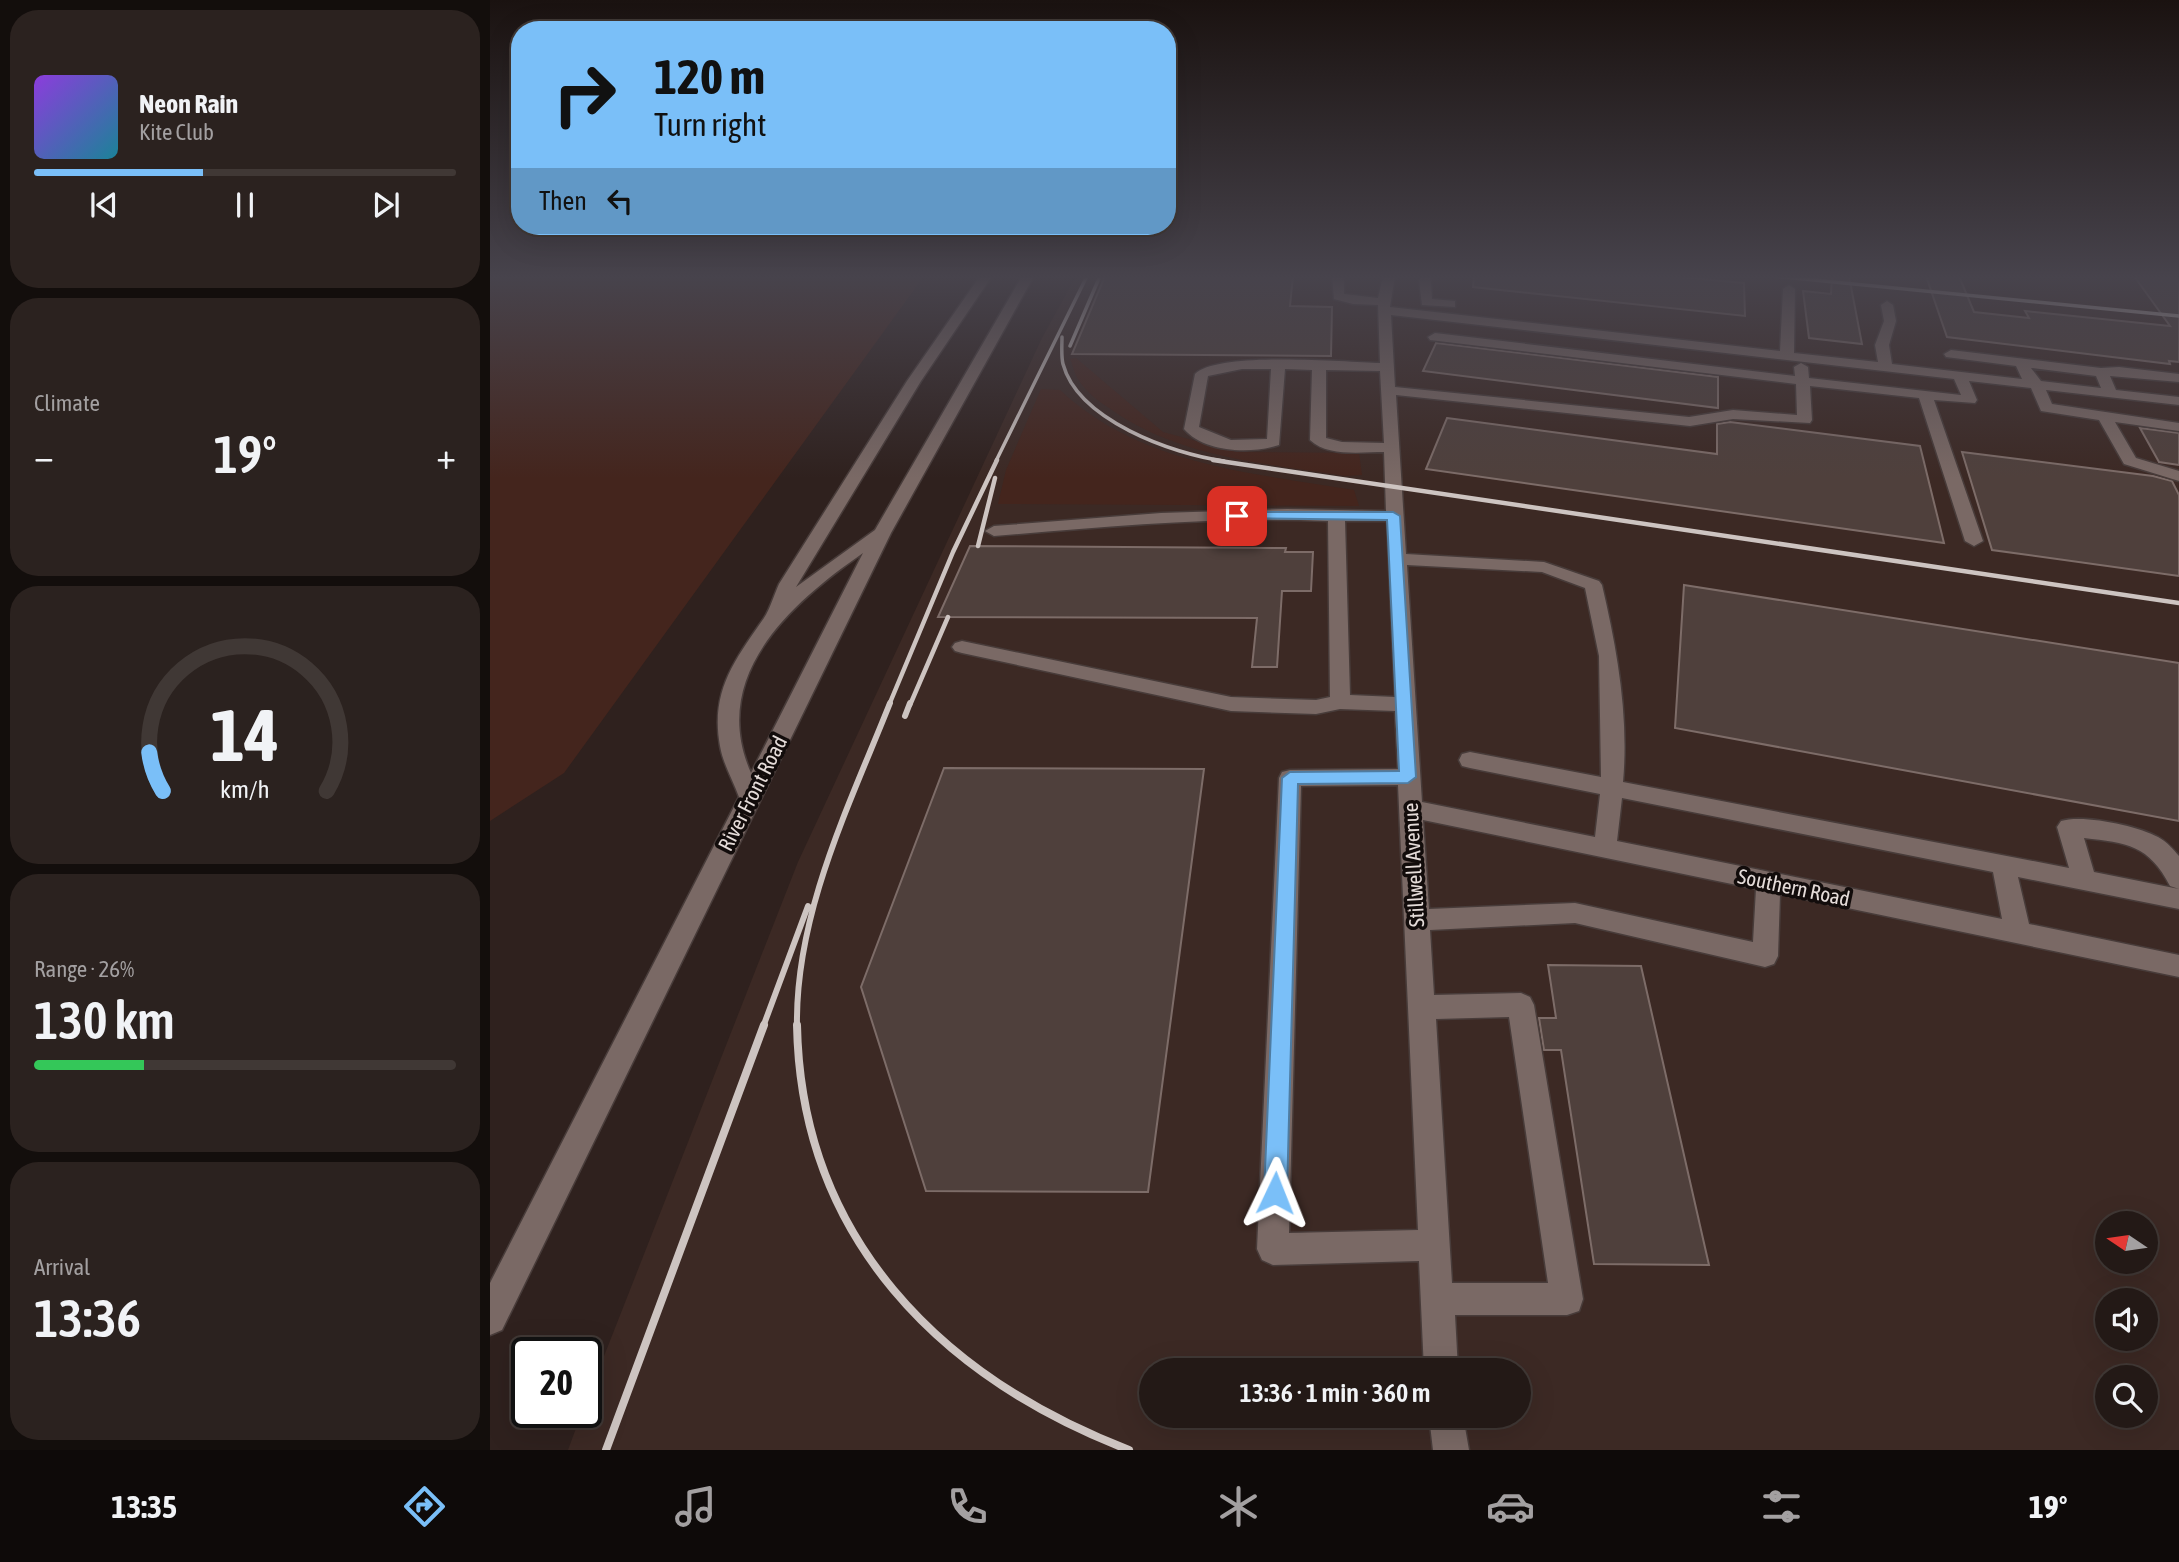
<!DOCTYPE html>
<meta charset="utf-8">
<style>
body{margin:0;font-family:"Asap Condensed",sans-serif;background:#2b221f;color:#f1f3f6;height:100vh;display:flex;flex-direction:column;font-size:26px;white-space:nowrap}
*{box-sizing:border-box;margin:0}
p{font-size:23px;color:#a3a0a1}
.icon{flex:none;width:38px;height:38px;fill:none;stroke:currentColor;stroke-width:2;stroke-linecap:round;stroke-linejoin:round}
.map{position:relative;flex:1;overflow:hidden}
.panel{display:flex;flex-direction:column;gap:10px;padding:10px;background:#130e0c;width:490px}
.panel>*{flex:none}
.hud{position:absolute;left:21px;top:21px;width:665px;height:214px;border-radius:28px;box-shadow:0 7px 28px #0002,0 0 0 2px #403835;background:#7abff8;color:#111;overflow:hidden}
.needle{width:46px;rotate:283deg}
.buttons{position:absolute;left:1605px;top:1211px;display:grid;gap:14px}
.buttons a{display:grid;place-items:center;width:63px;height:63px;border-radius:50%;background:#231916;box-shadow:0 7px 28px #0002,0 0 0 2px #403835;font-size:35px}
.speed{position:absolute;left:21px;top:1337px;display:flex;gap:14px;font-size:35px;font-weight:700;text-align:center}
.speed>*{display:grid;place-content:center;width:91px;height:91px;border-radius:50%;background:#231916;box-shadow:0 7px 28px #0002,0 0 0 2px #403835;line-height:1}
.speed .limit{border:4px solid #111;border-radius:10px;background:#fff;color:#111}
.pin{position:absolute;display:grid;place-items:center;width:60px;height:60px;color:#fff;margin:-30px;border-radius:14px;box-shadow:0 4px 10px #0006}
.me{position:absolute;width:77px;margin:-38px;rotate:2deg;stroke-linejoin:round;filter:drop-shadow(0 0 5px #0008)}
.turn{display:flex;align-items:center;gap:24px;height:147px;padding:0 28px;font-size:32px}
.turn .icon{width:91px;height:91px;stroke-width:2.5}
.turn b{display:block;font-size:49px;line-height:60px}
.then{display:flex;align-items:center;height:66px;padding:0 28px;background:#0003;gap:14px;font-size:26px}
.big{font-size:52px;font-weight:600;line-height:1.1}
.panel .card{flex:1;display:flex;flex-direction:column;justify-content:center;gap:10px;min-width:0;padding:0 24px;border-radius:28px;background:#2b221f}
.panel .dial{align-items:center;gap:0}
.dial svg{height:182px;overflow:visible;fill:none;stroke:#403835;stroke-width:7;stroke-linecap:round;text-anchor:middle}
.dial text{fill:#f1f3f6;stroke:none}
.song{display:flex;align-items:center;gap:21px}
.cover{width:84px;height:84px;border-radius:10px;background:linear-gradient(135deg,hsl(270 70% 55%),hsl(190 70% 35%))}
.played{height:7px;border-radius:4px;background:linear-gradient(90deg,#7abff8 40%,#403835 40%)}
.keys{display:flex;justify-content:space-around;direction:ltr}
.heat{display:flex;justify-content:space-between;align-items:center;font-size:38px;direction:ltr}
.charge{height:10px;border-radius:5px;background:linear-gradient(90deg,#34c759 26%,#403835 0)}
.trip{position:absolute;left:649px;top:1358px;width:392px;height:70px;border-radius:35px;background:#231916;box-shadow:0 7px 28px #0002,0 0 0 2px #403835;font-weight:600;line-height:70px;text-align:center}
.tabs{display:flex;height:112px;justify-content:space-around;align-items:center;background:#0e0a09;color:#a3a0a1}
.tabs .icon{width:49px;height:49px}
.tabs .on{color:#7abff8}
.tabs b{font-size:32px;color:#f1f3f6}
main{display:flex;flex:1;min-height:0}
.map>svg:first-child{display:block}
</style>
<main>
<section class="panel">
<div class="card">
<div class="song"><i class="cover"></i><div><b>Neon Rain</b><p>Kite Club</p></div></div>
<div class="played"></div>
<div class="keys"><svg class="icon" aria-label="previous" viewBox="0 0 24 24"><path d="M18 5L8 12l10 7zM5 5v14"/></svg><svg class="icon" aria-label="pause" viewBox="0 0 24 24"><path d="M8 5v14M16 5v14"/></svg><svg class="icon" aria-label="next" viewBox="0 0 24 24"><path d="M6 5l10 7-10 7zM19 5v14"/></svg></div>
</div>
<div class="card"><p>Climate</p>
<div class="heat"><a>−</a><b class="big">19°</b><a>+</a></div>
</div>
<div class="card dial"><svg viewBox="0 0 100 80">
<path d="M14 69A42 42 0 1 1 86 69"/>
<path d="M14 69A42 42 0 0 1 8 52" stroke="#7abff8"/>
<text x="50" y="56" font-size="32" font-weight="700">14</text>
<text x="50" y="72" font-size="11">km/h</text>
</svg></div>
<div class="card"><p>Range · 26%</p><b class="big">130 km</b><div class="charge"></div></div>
<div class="card"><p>Arrival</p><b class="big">13:36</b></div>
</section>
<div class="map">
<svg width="1689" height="1450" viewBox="0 0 1689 1450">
<rect width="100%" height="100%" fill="#2f211e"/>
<path fill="#3c2924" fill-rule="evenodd" d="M586,276H1689V1450H78L92,1412H96V1402L308,862L552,338ZM1617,1223H1656V1262H1617ZM1617,1300H1656V1339H1617ZM662,1370H1029V1416H662ZM1617,1377H1656V1416H1617Z"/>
<path fill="#44251d" d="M0,276H434L74,773L0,821Z
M586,358L673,432L746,452L869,453L872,475L856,476C774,463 689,458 619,408C608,401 595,391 588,379C584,373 583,365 580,359Z
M551,389L570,390C650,465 761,473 864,490L869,506L508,504L516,470Z"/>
<path fill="#4f403c" stroke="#7d6c68" stroke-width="2" d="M615,276H803L800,306L842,307L841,356L582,354Z
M984,276H1179L1254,283L1255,316L983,287Z
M1342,276H1359L1372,344L1319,338L1313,291L1341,294Z
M1436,276H1469L1484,312L1539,318L1535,311L1680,326L1644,276H1689V362L1679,361L1680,364L1457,337Z
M946,343L1228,377V408L933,371Z
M957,418L1227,454V424L1240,422L1430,446L1454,543L936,469Z
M1650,428L1689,433V465L1669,462Z
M1472,452L1663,476L1682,481L1689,495V576L1502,550Z
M480,546L796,548L795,552H823L821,591H792L787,667H762L767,618L448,617Z
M1194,585L1689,663V821L1185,728Z
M454,768L714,769L658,1192L436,1191L371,987Z
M1058,965L1151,966L1219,1265L1104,1264L1071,1050H1054L1049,1018H1066Z"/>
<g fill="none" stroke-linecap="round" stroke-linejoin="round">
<defs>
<path id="minor" d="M490,276H502L431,381L306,587L385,530L532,276H544L401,533L12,1330L0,1335V1283L249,797C243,780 233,764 230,746C220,691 245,660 274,618C280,609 284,595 289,584L417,381ZM373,553L261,773C218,676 301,603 373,553Z
M842,276H854V294L888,298L893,276H905L900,307L1290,351L1293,289L1299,285L1305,289L1304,353L1388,362L1385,345L1394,321L1391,305L1397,301L1403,305L1406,321L1399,345L1402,364L1532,379L1526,366L1456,357L1454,354L1461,350L1611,368L1629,367L1689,374V382L1620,376L1626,390L1689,397V405L1556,390L1562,404L1689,423V431L1625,422L1646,458L1689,471V481L1634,464L1609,420L1551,411L1541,388L1479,381L1487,400L1485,403L1444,400L1493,541L1484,546L1475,541L1429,398L1320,386L1322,420L1320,423L1243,419L1200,426L906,395L916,554L1054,562L1109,581L1112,585C1127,649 1139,716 1133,782L1579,868L1567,827L1571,821C1593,814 1648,826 1668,837C1677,842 1683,849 1689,856V889L1680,886C1659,845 1637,843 1594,838L1604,872L1689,889V909L1528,877L1539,924L1689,955V977L1290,894L1288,956L1284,964L1275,967L1085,923L940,930L944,995L1031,993L1040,997L1044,1005L1093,1299L1089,1311L1077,1315H965L968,1370H934L929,1261L783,1265L772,1260L767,1249L789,778L792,772L800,770L908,769L905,711L850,709L826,714L741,711L472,653L465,651L462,647L465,643L472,641L741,697L826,700L840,697L838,521C726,516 615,527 504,536L495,531L504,526L671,513L797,509L896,511L894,452C872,452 837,457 820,440L822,370L795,369L789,445C761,454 715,453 694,429L705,374C729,351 853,362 890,363L888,305L863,304L844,299ZM901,315L1464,379L1471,395L1319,378L1318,367L1311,363L1304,367L1305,376L945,333L938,337L940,340L1306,384L1307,415L1243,410L1199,417L905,387ZM1541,368L1606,376L1611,388L1551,381ZM752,369H781L777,439L741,440L709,427L718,376ZM836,370L890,371L894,443L852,442L836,438ZM855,521H897L905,697L860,695ZM917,565L1052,572L1095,588L1109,656L1111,777L980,752L972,754L969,760L972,766L980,768L1110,794L1105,837L932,802ZM908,785L928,1230L799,1233L811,786ZM1132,798L1503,872L1512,919L1127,841ZM933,820L1266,889L1263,942L1085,903L939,909ZM1019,1017L1058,1283H962L946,1019Z
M933,276H945L941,281L942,299L965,301V307L932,305L929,281Z
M939,1416H973L979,1450H943Z"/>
</defs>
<use href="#minor" stroke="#483c3a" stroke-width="3"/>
<use href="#minor" fill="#7a6965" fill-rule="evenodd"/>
<path stroke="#cdc4c1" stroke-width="3.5" d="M1283,276L1689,316
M572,337C572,345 571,356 573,364C588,420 682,454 734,461
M580,346L610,276
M506,461L597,276"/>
<path stroke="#cdc4c1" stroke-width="4.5" d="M723,460L1689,603
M488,546L505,478
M399,705L463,552L507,460
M420,705L458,617"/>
<path stroke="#cdc4c1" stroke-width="6" d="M415,716L420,703
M273,1027L318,906
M307,1027C305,914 359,806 400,703"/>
<path stroke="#cdc4c1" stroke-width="8" d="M307,1025C311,1238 450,1377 639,1450
M116,1450L274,1025"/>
</g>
<linearGradient id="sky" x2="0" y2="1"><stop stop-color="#1a1210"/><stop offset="0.58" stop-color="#47434c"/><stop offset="1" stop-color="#47434c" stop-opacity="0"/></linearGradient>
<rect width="1689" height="478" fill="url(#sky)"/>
<path fill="#7abff8" stroke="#4f7ca1" stroke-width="2" d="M747,512H903L910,516L926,777L918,783L808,784L797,1193L793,1201L785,1205L777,1201L774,1193L792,778L800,772L909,771L898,538L897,520L742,518V513Z"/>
<g text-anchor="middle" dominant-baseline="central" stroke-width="7" stroke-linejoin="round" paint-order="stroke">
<g font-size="21" fill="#e5dcd9" stroke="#120c0b">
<text transform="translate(262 793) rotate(-63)">River Front Road</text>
<text transform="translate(923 865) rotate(-93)">Stillwell Avenue</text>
<text transform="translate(1304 887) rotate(12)">Southern Road</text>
</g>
</g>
</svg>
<div class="buttons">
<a><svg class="needle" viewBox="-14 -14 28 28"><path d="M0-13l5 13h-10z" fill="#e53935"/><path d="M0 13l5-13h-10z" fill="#a3a0a1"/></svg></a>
<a><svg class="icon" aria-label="sound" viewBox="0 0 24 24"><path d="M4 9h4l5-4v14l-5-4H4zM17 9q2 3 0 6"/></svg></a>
<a><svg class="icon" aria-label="search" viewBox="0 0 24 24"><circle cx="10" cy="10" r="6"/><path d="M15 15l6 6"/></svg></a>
</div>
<div class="speed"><div class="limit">20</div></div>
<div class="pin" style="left:747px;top:516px;background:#d93025"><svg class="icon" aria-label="arrive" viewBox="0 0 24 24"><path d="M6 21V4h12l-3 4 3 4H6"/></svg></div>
<svg class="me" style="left:785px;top:1193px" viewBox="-20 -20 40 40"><path d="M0-17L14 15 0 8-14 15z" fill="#7abff8" stroke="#fff" stroke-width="4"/></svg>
<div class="trip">13:36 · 1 min · 360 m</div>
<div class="hud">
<div class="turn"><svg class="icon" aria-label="right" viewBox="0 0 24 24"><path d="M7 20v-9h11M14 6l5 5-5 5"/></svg><div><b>120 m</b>Turn right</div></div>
<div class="then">Then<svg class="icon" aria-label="left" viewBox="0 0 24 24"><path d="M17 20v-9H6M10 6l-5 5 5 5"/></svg></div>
</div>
</div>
</main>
<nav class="tabs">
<b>13:35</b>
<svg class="icon on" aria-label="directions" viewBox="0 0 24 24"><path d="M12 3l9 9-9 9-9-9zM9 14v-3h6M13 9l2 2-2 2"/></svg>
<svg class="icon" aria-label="music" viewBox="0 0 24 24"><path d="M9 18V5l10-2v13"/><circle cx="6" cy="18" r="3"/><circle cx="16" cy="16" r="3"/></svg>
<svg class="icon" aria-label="phone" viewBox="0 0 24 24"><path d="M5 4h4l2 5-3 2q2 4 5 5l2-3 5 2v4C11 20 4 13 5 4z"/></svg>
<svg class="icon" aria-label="climate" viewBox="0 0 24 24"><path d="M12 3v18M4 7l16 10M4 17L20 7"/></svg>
<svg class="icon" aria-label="car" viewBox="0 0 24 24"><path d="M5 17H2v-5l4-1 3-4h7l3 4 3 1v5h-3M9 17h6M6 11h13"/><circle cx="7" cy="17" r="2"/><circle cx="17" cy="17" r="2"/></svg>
<svg class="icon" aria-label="filters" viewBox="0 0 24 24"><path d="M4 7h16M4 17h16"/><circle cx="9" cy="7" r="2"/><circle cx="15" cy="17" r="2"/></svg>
<b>19°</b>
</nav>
